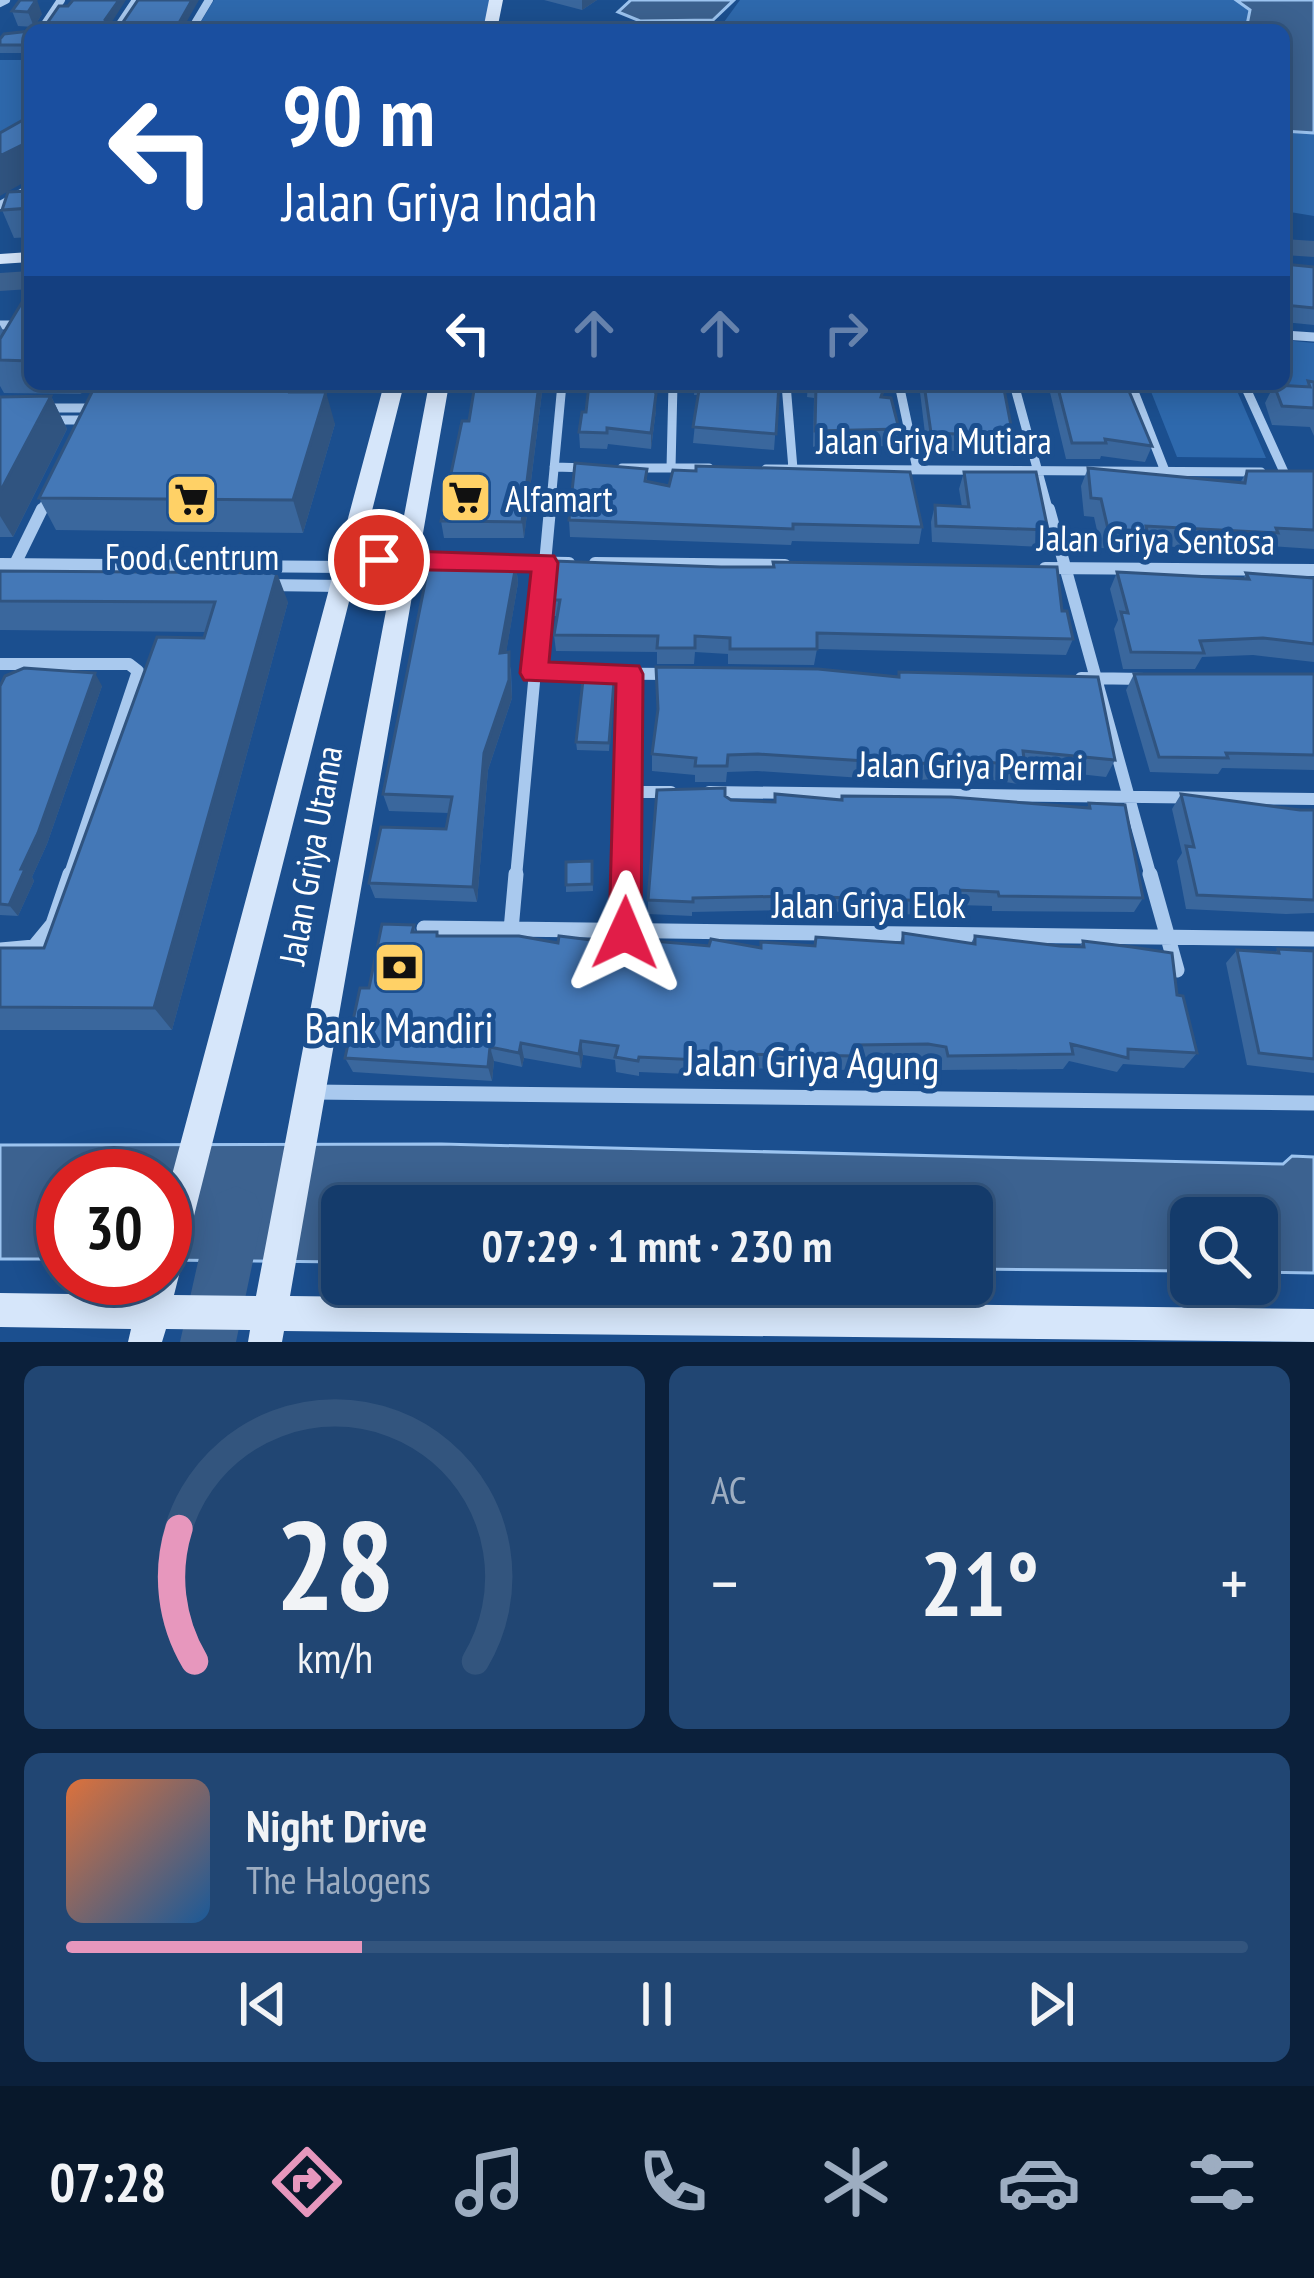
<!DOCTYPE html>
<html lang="id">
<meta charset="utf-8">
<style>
body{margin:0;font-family:"PT Sans Narrow",sans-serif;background:#214673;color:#f1f3f6;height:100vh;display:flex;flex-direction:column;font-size:45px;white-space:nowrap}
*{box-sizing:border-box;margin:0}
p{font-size:39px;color:#9dadc1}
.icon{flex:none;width:66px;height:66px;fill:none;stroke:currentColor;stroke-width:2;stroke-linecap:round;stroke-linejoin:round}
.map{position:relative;height:1342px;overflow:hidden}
.panel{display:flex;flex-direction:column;gap:24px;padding:24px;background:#0b203b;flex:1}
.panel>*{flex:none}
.hud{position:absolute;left:24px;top:24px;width:1266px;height:366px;border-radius:18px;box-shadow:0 6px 30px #0003,0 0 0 3px #33557e;background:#1a4fa0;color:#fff;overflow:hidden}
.fabs{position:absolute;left:1170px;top:1197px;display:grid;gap:24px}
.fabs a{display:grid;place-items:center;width:108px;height:108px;border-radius:18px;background:#143b6b;box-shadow:0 6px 30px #0003,0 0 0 3px #33557e;font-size:60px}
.speed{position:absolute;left:36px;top:1149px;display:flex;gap:24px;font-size:60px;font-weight:700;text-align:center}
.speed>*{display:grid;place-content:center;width:156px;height:156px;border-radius:50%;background:#143b6b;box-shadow:0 6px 30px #0003,0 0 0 3px #33557e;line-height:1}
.speed .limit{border:18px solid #d22;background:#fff;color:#111}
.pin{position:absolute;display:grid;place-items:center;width:102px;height:102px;color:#fff;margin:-51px;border:6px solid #fff;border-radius:50%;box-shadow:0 3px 12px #0007}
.me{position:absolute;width:132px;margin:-66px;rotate:1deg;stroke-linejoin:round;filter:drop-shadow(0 0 9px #0008)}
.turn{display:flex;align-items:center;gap:42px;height:252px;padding:0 60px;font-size:54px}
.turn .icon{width:156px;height:156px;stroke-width:2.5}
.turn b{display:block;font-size:84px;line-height:102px}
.lanes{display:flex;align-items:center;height:114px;padding:0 60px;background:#0003;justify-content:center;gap:60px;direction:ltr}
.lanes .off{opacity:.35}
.big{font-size:90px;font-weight:600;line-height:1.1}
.panel .widget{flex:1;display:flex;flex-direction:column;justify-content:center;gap:18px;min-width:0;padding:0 42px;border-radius:18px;background:#214673}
.panel .dial{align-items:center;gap:0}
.dial svg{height:312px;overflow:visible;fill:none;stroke:#33557e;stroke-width:7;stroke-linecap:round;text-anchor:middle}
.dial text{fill:#f1f3f6;stroke:none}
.song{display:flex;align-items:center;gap:36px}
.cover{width:144px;height:144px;border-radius:18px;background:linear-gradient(135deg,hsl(20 70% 55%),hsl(210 70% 35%))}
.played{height:12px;border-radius:6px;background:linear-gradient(90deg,#e797bd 25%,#33557e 25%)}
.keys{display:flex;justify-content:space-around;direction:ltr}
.heat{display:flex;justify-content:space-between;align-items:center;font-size:66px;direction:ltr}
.panel .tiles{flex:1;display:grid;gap:24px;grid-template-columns:1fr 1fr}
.widget:last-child{grid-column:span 2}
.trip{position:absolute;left:321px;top:1185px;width:672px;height:120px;border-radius:18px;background:#143b6b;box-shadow:0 6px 30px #0003,0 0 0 3px #33557e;font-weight:600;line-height:120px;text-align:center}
.menu{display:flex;height:192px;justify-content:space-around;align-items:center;background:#08182b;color:#9dadc1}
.menu .icon{width:84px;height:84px}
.menu .active{color:#e797bd}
.menu b{font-size:54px;color:#f1f3f6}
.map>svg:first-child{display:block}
</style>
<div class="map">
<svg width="1314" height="1342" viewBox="0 0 1314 1342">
<rect width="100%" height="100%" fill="#1b4f8f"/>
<path fill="#2e69ad" d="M214,0H496L489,30H196Z
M740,0H1236L1250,10L1246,30H710L724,22Z
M0,60H30V148L0,164Z
M1284,131L1314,133V216L1284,211Z
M1284,340L1314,343V395L1278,393L1274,384H1284Z
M1148,384H1234L1266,458L1177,457Z"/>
<path fill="#3c6290" stroke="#9cc4f0" stroke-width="3" d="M631,0H734L713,20L640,21L618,12Z
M1236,0H1314V133L1284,131V30H1246L1250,10Z
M441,1144L1283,1164L1292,1156L1314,1157V1273L1257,1272V1218H1191V1271L972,1269V1206H342V1262L165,1260V1176H63V1259H0V1145Z"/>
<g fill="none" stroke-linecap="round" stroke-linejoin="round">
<path fill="#3c6290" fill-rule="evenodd" d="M1284,239L1314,241V257L1284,255Z
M30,271V289L0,291V273Z
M236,1186L255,1194L263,1213L236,1342H180L209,1213L217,1194Z"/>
<path stroke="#a9c9ee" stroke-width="8" d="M0,3L6,0
M41,30L61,0
M116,30L136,0
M191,30L209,0
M0,205L30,188"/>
<path stroke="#a9c9ee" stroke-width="9" d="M0,325H30
M1284,335L1314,337
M786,384L793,469
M899,384L917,469
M1014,384L1049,512
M1131,384L1165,471
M1244,384L1284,472
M43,408H92
M46,420H87
M554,467L589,468
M622,468H709
M671,468L673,384
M766,469L1261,472
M41,512L49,495
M550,512L562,384"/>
<path stroke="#a9c9ee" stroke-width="12" d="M1049,509L1151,877
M349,559L569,563
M595,563L785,565
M0,564L346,567
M15,564L42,509
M1045,568L1314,570
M265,585L341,586
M0,664H129L138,671L69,877
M534,673L671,674
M1081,678L1145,679
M628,792H671
M709,792L1314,799
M516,877L550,509
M626,877L630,674"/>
<path stroke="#a9c9ee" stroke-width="15" d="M1150,874L1177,970
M424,928L1314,939
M511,930L516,874
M625,933L626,874
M0,950L34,947L53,924L70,874
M313,1092L1314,1103"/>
<path fill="#d6e6fa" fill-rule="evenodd" d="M489,0H503L497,30H483Z
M30,252V262L0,264V254Z
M384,384H404L174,1295L256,1296L429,384H449L290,1296L1314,1309V1342L284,1331L282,1342H248L250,1330L166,1329L162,1342H128L131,1329L0,1327V1293L140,1295L144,1278H165V1201Z"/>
</g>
<path fill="#3a679d" d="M544,0H597L582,10Z
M12,11L42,14L34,27L18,26Z
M30,31V53H0V39Z
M30,191V237L14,238L2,210Z
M1284,264L1314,267V325L1284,322Z
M30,299V384H86L81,394L4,393L0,386V325L4,332Z
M1308,381L1314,382V436L1310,427L1272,425L1265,403L1274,385L1305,387Z
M131,384H313L311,392L335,424L303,533L56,530L39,498L131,390Z
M543,384L524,538H444L441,521L469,421Z
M695,384H779L774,450L693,443L698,395H694Z
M808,384H886L882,398L899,429L896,446L813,447L814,398L807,397Z
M919,384H1003L1013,436L1008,453L927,450Z
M1048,384H1126L1152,446L1145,462L1101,456L1100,459H1066Z
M654,389L656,410L651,449L608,444L607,449L580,448L579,432L586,412Z
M51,396L67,429L13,537H0V397Z
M1088,468L1240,483L1247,471H1314V549L1270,546L1267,552L1141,545L1139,549L1101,548L1094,517L1084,516L1081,486Z
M647,469V481L922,527L919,544L792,541L791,545L570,537L569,520Z
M964,472L1048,530L1043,547L932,542L931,522L935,505L962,507L959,489Z
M516,565L518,583L506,652L511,670L512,698L488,770L477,902L375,898L369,883L446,829L449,813L389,811L383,794Z
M0,571L288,602L172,1030H0V948H44L206,632L0,630Z
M1117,572L1243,579L1246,573L1314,578V662L1253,655L1202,657L1195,669H1123L1114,629L1118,620L1110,589Z
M552,600L1062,611L1073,639L1066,655L817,649L814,665L728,664V654L695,652L694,664H657V652L556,651L554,635L557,616H553Z
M899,672L1115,760L1106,777L1025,768L1018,784L968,776L907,781L757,771L727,772L726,782H695V775L652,771V754L657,712L898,677Z
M1134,674H1314V770L1222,768L1218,774L1150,772L1126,690Z
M614,681L609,751L577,750L576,742Z
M0,686H102L47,844L32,877L34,881L18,916L0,915Z
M775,794L841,800L842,796L1087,808L1089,803L1143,898L1134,912L992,911V906L958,905L954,916L793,910L692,912V916L648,914V900L725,796L731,800L774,802Z
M1181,794L1300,810H1314V913L1286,914L1186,909L1177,861L1182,853L1172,809Z
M592,861L593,891L566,892V885Z
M414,925L416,932H437L439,936L558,943L608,942L760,948L814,946L816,937L900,943L903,933L971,943L975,936L1060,946L1079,947L1083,941L1177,995L1197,1053L1184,1068L1123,1064L1117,1072L1069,1061L1063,1069L941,1070L939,1061L921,1059H855L851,1070L738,1068L737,1076L639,1072V1076L616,1072L615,1060L583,1055L581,1068L524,1058L522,1067L494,1061L492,1081L353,1072L345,1058L369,988Z
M1278,949L1314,951V1073L1247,1065L1226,963L1237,950L1275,953Z"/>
<path fill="#305480" d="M37,0L42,14L34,27L28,12Z
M119,0H126L108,28L105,20Z
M192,0H199L182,30H175Z
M582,0H597L582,10Z
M30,141V179L0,196V156Z
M76,384H86L81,394Z
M293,384H313L300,424L290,392Z
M539,384H543L524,538L522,522Z
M326,392L335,424L303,533L293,500Z
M656,394V410L651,449V433Z
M51,396L67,429L13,537L0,516V492Z
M516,565L518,583L503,671L500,653Z
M277,573L288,602L172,1030L154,1008Z
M509,652L512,698L488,770L477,902L473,887L484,753Z
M95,673L102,686L47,844L32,877L34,881L18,916L9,905Z
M581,1041L583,1055L581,1068L579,1054Z
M521,1043L524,1058L522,1067L519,1053Z
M490,1047L494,1061L492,1081L488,1067Z"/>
<path fill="#4478b7" stroke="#305480" stroke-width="3" d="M20,0H36L28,12L12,11Z
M73,0H119L105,20L110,30L119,28L138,0H192L175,30H35L43,29L59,6H68Z
M30,31V45H0V39L4,34Z
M30,116V141L0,156V133Z
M30,191V208L2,210L8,192Z
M1284,264L1314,267V308L1284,305Z
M24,299H30V361L0,360V339Z
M1308,381L1314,382V408L1282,406L1274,385L1310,387Z
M131,384H293L290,392H326L293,500L39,498L93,390H131Z
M475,384H539L522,522L441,521L462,421H469Z
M589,384H652L656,394L651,433L607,428V433L579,432L582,412H586Z
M700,384H779L776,434L693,427Z
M816,384H885L881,397L891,398L899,429L815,431Z
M924,384H1003L1013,436L931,433Z
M1057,384H1126L1152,446L1105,439L1106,443H1072Z
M51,396L0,492V397Z
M575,463L647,469L645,481L669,486L673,470L696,471V466L910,472L922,527L793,524V529L569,520Z
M1088,468L1245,483L1247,471H1314V530L1276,528L1278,533L1146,526L1147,531L1108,529L1101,499L1091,498Z
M964,472H1036L1048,530L936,526L935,505L969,507Z
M553,561L721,567H774L773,562L1057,567L1062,611H1067L1073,639L817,633V649H730V638L695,636V648H657L658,636L554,635L560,600H552Z
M429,563L516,565L500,653L509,652V680L484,753L473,887L369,883L381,827L446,829L452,797L383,794Z
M0,571L277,573L154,1008L0,1007V948H44L157,637L204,638L215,602L0,601Z
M1117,572L1249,579L1246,573L1314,578V644L1263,638L1200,641L1204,653L1131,652L1121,612L1128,613Z
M656,667L818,669L899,677V672L1098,677L1115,760L1023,751L1025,767L974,760L912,764L758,754L728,755L727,766H695L696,758L652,754L658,709Z
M24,668L95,673L38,833L21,869H25L9,905L0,904V686L5,676Z
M1134,674H1314V755L1226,753L1228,758L1159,757Z
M583,680L614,681L609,743L576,742Z
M725,788V796L731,800L775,802V794L842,800V796L951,797L1090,808L1089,803L1125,805L1143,898L999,896L998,892L958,890L960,902L796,896L693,898V902L648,900L657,790Z
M1181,794L1300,810H1314V900L1197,895L1186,846L1194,847Z
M592,861V884L566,885V862Z
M382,924L414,925L412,932H437V936H519L558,943L559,936L608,942V937L709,946L711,939L761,948V942L815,946L816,937L903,943V933L975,944V936L1060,946L1084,947L1083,941L1132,947L1172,953L1177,995L1183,996L1197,1053L1128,1049V1058L1071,1044L1073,1054L948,1056L946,1047L928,1044L855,1045L856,1056L739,1054V1062L639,1057L638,1061L615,1057L618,1046L581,1041L579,1054L521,1043L519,1053L490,1047L488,1067L345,1058L360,988H369Z
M1278,949L1314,951V1059L1259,1053L1237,950L1279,953Z"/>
<path fill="#e11d48" stroke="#92132f" stroke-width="3" d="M379,550L554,556L558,563L549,662L639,666L643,674L641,933L637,943L625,948L614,943L609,933L616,684L524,680L520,673L531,572L379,569L366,560Z"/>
<defs>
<symbol id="supermarket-square" viewBox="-11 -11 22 22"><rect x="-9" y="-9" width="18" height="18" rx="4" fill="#ffd166" stroke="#1b4f8f"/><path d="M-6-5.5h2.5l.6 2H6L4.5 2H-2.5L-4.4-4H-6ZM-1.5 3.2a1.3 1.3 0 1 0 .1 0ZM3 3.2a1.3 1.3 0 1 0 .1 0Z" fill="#111"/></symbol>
<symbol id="bank-square" viewBox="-11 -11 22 22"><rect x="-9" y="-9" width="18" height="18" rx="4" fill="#ffd166" stroke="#1b4f8f"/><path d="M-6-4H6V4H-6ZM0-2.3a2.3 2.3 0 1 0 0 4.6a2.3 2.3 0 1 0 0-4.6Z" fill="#111"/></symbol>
</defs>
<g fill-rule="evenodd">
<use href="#supermarket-square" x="436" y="468" width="59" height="59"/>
<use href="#supermarket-square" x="162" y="470" width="59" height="59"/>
<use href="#bank-square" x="370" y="938" width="59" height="59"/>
</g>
<g text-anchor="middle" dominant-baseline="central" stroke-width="10" stroke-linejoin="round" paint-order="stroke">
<g font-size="36" fill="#fff" stroke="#1b4f8f">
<text x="934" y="440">Jalan Griya Mutiara</text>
<text transform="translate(1156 539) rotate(1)">Jalan Griya Sentosa</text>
<text transform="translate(971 765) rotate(1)">Jalan Griya Permai</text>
<text transform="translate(310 855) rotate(-80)">Jalan Griya Utama</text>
<text x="869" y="904">Jalan Griya Elok</text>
</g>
<g font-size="36" fill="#fff" stroke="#1b4f8f" text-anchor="start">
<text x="505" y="498">Alfamart</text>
<text x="192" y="556" text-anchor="middle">Food Centrum</text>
</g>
<g font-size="42" fill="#fff" stroke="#1b4f8f">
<text x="399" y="1027">Bank Mandiri</text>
</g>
<g font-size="42" fill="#fff" stroke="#1b4f8f">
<text transform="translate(812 1062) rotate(1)">Jalan Griya Agung</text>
</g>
</g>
</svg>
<div class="fabs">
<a><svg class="icon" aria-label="search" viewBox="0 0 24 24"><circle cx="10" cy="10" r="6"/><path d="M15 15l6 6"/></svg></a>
</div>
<div class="speed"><div class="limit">30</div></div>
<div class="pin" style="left:379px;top:560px;background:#d93025"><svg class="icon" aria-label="arrive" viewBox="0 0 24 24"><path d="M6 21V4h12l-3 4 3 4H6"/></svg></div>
<svg class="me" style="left:625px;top:933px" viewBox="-20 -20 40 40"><path d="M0-17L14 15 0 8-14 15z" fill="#e11d48" stroke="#fff" stroke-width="4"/></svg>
<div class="trip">07:29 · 1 mnt · 230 m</div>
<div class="hud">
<div class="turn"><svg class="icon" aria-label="left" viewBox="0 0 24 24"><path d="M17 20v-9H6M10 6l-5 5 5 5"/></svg><div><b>90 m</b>Jalan Griya Indah</div></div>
<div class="lanes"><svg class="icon" aria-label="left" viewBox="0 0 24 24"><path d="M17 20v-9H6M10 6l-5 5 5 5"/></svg><svg class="icon off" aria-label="ahead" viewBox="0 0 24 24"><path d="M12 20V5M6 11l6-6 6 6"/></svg><svg class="icon off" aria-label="ahead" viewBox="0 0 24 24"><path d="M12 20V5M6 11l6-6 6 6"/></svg><svg class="icon off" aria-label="right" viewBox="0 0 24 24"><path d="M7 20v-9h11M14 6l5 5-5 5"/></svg></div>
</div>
</div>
<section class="panel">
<div class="tiles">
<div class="widget dial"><svg viewBox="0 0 100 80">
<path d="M14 69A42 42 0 1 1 86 69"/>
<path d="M14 69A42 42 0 0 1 10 35" stroke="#e797bd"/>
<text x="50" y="56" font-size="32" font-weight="700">28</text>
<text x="50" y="72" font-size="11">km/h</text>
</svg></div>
<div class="widget"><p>AC</p>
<div class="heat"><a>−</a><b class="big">21°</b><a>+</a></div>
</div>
<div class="widget">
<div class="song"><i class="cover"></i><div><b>Night Drive</b><p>The Halogens</p></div></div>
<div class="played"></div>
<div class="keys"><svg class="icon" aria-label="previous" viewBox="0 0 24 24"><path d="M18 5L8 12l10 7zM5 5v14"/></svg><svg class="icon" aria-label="pause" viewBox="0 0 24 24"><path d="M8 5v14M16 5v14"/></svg><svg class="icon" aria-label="next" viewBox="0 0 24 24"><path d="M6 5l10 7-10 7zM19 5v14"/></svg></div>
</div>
</div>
</section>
<nav class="menu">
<b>07:28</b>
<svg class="icon active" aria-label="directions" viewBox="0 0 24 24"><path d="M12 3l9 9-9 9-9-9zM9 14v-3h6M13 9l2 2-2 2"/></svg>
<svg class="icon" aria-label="music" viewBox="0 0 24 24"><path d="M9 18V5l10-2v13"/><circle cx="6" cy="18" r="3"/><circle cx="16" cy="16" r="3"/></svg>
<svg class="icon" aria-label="phone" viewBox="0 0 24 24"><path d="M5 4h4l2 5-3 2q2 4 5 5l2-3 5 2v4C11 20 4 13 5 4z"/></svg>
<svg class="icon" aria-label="climate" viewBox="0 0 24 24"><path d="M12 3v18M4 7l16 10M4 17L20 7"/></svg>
<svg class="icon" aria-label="car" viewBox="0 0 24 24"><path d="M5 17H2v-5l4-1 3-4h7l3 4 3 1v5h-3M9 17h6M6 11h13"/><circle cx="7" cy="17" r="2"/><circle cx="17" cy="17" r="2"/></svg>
<svg class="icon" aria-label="filters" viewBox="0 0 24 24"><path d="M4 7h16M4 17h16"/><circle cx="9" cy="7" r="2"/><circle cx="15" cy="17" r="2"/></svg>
</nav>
